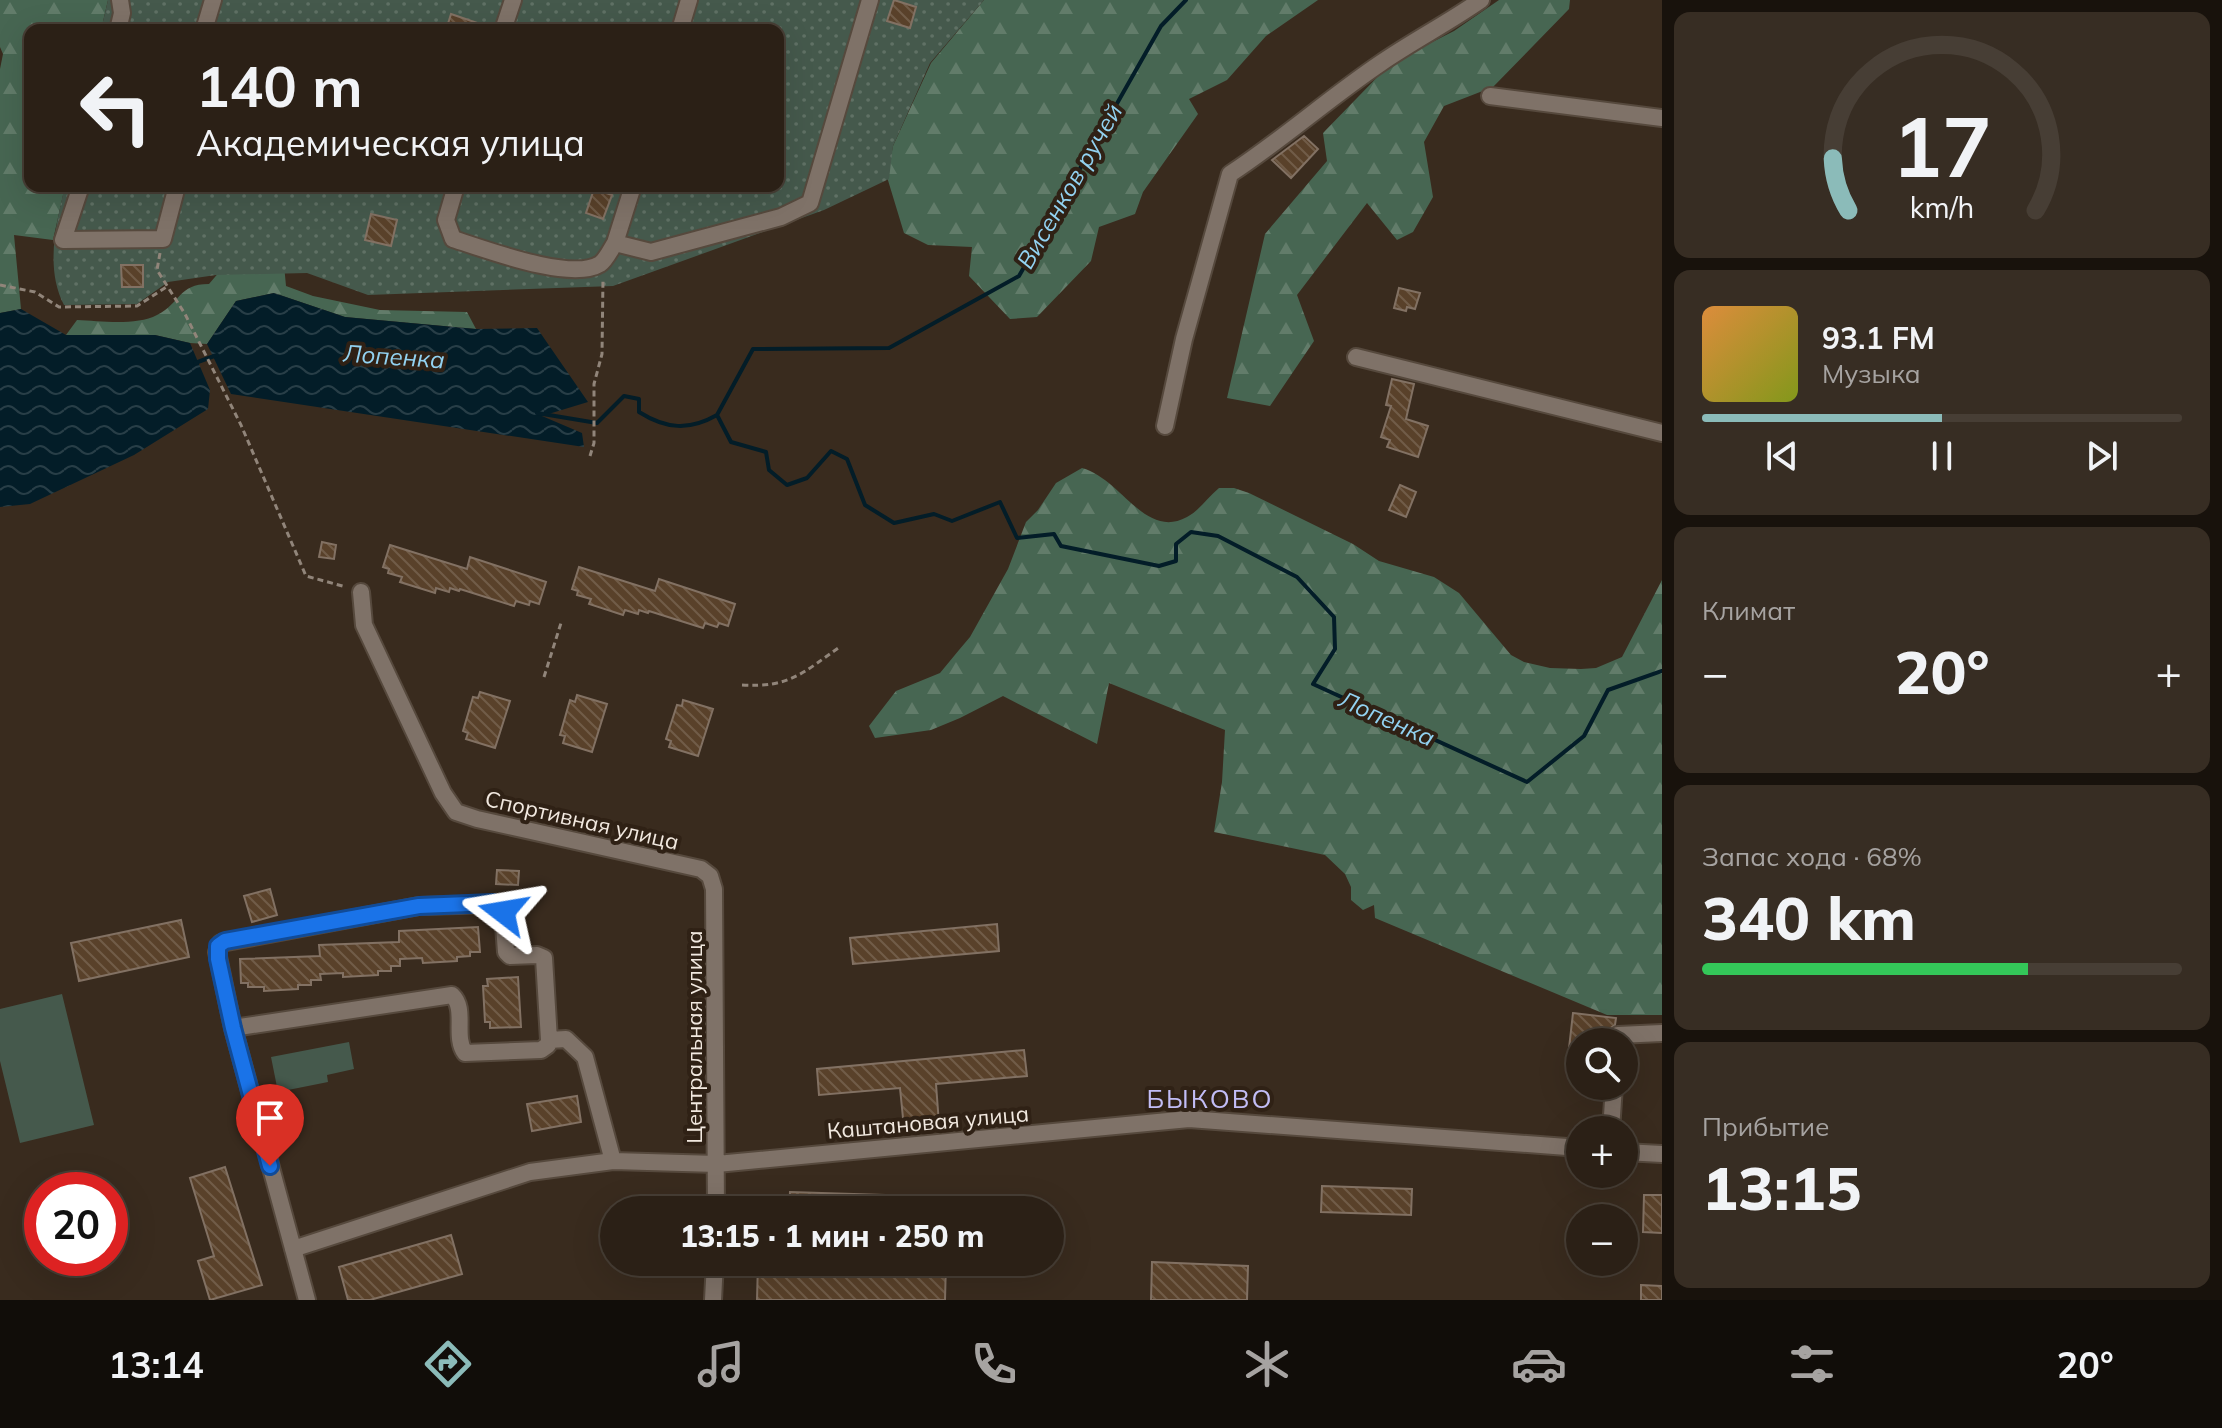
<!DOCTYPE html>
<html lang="ru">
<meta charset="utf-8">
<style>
body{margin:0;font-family:Mulish,sans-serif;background:#372d23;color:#f1f3f6;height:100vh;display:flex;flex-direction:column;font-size:30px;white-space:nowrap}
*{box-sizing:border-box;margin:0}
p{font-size:26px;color:#a6a3a1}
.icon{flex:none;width:44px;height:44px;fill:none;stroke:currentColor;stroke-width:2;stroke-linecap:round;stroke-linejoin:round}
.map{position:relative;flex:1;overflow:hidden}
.drawer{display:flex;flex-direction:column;gap:12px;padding:12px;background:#18120c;width:560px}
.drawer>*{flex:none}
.hud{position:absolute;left:24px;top:24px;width:760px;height:168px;border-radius:16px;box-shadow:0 8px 32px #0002,0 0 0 2px #473e35;background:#2b2016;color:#f1f3f6;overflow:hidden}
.fabs{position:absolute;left:1566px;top:1028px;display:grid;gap:16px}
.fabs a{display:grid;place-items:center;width:72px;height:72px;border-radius:50%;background:#2b2016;box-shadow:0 8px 32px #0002,0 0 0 2px #473e35;font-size:40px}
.speed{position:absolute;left:24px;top:1172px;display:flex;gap:16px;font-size:40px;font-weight:700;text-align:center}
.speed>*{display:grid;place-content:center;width:104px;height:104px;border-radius:50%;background:#2b2016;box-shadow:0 8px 32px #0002,0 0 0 2px #473e35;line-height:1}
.speed .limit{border:12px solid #d22;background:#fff;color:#111}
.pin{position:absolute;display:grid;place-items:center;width:68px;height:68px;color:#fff;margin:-82px -34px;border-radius:50% 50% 50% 0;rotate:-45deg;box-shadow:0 0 8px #0007}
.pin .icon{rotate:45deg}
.me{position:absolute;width:88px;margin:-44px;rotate:284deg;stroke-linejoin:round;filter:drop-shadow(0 0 6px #0008)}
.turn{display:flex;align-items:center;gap:28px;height:168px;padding:0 40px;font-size:36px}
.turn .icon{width:104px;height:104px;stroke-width:2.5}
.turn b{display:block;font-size:56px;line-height:68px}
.big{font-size:60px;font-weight:800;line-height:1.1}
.drawer .widget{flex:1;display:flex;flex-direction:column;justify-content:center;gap:12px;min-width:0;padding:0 28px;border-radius:16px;background:#372d23}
.drawer .dial{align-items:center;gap:0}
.dial svg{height:208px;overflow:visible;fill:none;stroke:#473e35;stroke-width:7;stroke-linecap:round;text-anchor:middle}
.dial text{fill:#f1f3f6;stroke:none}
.song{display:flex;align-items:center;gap:24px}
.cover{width:96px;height:96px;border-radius:12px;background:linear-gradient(135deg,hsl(30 70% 55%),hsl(70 70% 35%))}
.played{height:8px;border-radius:4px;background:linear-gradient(90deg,#8bbbb9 50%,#473e35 50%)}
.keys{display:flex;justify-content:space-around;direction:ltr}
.heat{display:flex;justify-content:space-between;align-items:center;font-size:44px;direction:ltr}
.charge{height:12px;border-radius:6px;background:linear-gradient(90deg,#34c759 68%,#473e35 0)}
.trip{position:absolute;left:600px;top:1196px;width:464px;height:80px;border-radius:40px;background:#2b2016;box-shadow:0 8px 32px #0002,0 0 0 2px #473e35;font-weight:800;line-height:80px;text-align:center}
.menu{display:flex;height:128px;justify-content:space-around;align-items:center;background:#110d09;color:#a6a3a1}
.menu .icon{width:56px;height:56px}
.menu .active{color:#8bbbb9}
.menu b{font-size:36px;color:#f1f3f6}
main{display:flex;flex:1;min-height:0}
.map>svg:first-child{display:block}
</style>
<main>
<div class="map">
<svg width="1662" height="1300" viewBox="0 0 1662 1300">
<defs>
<pattern id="forest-firs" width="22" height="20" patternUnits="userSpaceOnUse" patternTransform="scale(2)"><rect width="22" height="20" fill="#476652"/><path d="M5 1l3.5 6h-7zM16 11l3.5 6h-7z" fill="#627c6a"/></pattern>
<pattern id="garden-dots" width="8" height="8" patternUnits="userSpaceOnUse" patternTransform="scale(2)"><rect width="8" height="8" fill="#45594c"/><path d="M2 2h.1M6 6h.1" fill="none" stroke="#607165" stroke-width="1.8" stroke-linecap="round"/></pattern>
<pattern id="water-waves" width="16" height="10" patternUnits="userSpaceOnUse" patternTransform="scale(2)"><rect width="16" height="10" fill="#031d28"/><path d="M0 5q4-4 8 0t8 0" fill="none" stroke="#283e47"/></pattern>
<pattern id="building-back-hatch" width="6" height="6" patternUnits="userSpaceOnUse" patternTransform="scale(2)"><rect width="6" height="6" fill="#59412a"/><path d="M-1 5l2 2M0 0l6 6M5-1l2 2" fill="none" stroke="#715c48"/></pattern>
</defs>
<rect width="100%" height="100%" fill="#392b1e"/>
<path fill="#45594c" d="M62,994L94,1125L20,1143L0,1061V1009Z
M349,1042L354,1069L327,1075L328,1082L278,1092L271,1057Z"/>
<path fill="url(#forest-firs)" d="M0,0H108L101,30H30V186H65L53,240L14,235L21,309L0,313V69L3,54L0,47Z
M984,0H1318L1266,36L1227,80L1189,99L1198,114L1143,192L1135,214L1099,227L1091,261L1037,317L1010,319L969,276L972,247L928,245L904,233L887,177L893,146L931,63Z
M1499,0H1570L1569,9L1493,87L1444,106L1424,142L1433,197L1413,232L1397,240L1367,203L1297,295L1314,341L1270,406L1227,398L1265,234L1327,161L1323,133L1391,63L1454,31Z
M258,186L284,265L286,286L313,296L380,310L467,312L476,329L345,317L274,293L236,301L207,344L190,343L155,335H66L77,320C100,321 136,326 157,315C181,303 178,284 209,284L250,236Z
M1082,468C1122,479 1145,540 1187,517C1200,510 1208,497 1219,488H1234L1249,493L1353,544L1379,561L1434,577L1459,593L1511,655L1524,662L1550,668L1581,669L1596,668L1622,657L1662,580V1015H1607L1375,918L1374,905L1363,910L1351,900V887L1345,874L1325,855L1214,832L1222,782L1225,730L1109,683L1097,744L1003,696L960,718L931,730L875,738L869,726L896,691L940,673L959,650L970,637L1008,569L1026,522L1038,510L1056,483Z"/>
<path fill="url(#garden-dots)" d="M108,0H984L930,63L893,146L889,179L824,210L613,286L368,295L307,273L216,275L168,282L137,304L64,305C45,268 56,224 65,186H778V30H101Z"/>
<path fill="url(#water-waves)" d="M274,293L345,317L476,329L537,328L588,402L542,416L582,433L584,447L231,394L207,344L236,301Z
M21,309L66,335H155L190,343L210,390L208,409L134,455L30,504L0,507V313Z"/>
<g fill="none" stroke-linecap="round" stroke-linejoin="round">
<path stroke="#031d28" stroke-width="4" d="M195,363L217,355
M537,413L597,423L624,396L639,399V412C666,429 689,431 717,415L731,442L766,452L769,470L787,485L807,478L831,451L847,459L865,505L894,523L934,514L952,521L1000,502L1017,538L1054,534L1061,546L1159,566L1176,561V544L1191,532L1218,536L1297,577L1334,617L1335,649L1313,684L1527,782L1584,736L1608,690L1662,671
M717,415L753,349L889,348L1019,276L1161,26L1186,0"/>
</g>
<path fill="url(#building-back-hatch)" stroke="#827163" stroke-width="2" d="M894,0L916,7L910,28L887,21Z
M451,14L492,28V30H446Z
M1304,136L1318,149L1291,178L1272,160Z
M594,189L612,195L603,219L586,213Z
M371,214L397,220L391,246L365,240Z
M121,265H143V287H122Z
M1399,288L1420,293L1415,309L1407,307L1406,311L1394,308Z
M1392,379L1414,384L1406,419L1428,426L1418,457L1387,447L1390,440L1381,437L1391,406L1386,405Z
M1400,485L1416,492L1406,517L1389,510Z
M322,542L336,545L334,559L319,557Z
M390,545L467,569L470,557L546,582L539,604L530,601L529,605L516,601L514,606L460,589L459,591L450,588L449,592L436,588L435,593L400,582L402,577L388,573L389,569L383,567Z
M579,567L655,591L659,579L735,604L728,626L719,623L717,627L705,623L703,628L649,611L648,613L639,610L638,614L625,610L623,615L589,604L591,599L577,595L578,591L572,589Z
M480,692L510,701L495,748L466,739L468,733L463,731L473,697L478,698Z
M577,695L607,704L592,752L563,743L565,736L560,735L570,700L575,702Z
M683,700L713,709L698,756L669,747L671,741L666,739L677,705L682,706Z
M497,870L519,871L518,885L496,884Z
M270,889L277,915L252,922L244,896Z
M181,920L189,957L79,981L71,943Z
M997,924L999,951L853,964L850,938Z
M478,927L480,952H470V956L457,957V961L423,963L422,958L400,959V966H391V971H378V975L343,977V973L320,974L321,980H311V985H298V989L264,991V987H248V983H241L240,959L320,956L319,945L399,942V931Z
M518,977L521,1027L490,1028V1022H485L483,986H488L487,979Z
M1573,1013L1616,1018L1615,1025L1609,1029L1606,1042H1580V1067L1567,1066Z
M1024,1050L1027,1076L936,1084L939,1124L904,1128L900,1088L819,1095L817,1069Z
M577,1096L581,1122L532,1131L527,1104Z
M225,1167L262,1285L210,1300L198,1261L214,1256L190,1178Z
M1322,1186L1412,1189L1411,1215L1321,1212Z
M790,1192L948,1197V1210H789Z
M1644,1195H1662V1233L1643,1232Z
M451,1235L462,1274L370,1300H348L339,1267Z
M758,1262H946L945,1300H757Z
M1152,1262L1248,1266L1247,1300H1151Z
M1641,1285L1662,1286V1300H1641Z"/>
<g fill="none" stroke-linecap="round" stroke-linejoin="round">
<defs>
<path id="minor" d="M118,30L122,13L120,0
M204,30L213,0
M503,30L513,0
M680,30L689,0
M1490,96L1662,118
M81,186L63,240L163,239L177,186
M456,186L446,220L453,239C485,249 571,282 600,264C606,260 611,249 615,243L651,252L781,217L810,203L870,0
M615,243L633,186
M1356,357L1662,433
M1165,426L1184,339L1230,174C1282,140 1329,98 1381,63C1413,41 1448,23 1481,0
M361,592L364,625L443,793L456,812L477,819L701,869L710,876L714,889L716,1210
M233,1028L452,995C467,1009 453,1036 465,1053L541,1050L548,1045L549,1040
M1617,1042L1618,1035L1662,1033
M1611,1130L1614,1086
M1624,1152L1662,1154
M293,1249L530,1172L613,1161L717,1164L1189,1119L1580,1148
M307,1300L233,1028L217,952L221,943L419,906L497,904L503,912L506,952L510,956L537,955L544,958L549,1040L566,1039L585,1057L613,1161
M713,1300L715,1262"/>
</defs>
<use href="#minor" stroke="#56493d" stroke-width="20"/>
<path stroke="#91857a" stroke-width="3" stroke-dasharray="6 4" stroke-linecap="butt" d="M160,253L157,270L185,314L241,425L306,576L346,587
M0,285L35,292L59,307L137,306L168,286
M590,456L594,443V384L602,354L603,278
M544,677L561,623
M742,685C790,688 804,672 841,646"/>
<use href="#minor" stroke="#7f7268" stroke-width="16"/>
</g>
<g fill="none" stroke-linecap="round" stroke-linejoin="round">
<defs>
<path id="route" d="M270,1166L233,1028L218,959V946L225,941L419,906L493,903L501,907L503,912"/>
</defs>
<use href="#route" stroke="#114b97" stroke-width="20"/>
<use href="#route" stroke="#1a73e8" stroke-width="14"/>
</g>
<g text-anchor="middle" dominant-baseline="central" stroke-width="8" stroke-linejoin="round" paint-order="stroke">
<g font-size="22" fill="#f1e8df" stroke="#2f2115">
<text transform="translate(582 820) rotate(13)">Спортивная улица</text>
<text transform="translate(694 1037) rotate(-90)">Центральная улица</text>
<text transform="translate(928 1122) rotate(-5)">Каштановая улица</text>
</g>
<g font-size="24" font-style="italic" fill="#92d2f1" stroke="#2f2115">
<text transform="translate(1069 186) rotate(-60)">Висенков ручей</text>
<text transform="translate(394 356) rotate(4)">Лопенка</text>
<text transform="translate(1387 718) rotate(24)">Лопенка</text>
</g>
<g font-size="26" letter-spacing="2" fill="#c2bdf6" stroke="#2f2115">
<text x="1210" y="1098">БЫКОВО</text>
</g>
</g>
</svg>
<div class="fabs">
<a><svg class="icon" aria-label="search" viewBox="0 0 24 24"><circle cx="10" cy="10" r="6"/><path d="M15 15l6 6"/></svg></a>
<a>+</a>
<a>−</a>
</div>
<div class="speed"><div class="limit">20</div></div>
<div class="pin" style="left:270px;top:1166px;background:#d93025"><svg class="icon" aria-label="arrive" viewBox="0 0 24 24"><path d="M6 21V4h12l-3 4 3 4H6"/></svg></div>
<svg class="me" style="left:503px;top:912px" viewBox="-20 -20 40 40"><path d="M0-17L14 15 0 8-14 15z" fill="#1a73e8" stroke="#fff" stroke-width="4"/></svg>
<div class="trip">13:15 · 1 мин · 250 m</div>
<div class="hud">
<div class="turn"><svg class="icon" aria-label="left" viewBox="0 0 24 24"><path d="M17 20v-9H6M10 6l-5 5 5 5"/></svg><div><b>140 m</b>Академическая улица</div></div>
</div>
</div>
<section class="drawer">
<div class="widget dial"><svg viewBox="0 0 100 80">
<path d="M14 69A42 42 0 1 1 86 69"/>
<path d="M14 69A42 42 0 0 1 8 49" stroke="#8bbbb9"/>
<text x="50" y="56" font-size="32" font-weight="700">17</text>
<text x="50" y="72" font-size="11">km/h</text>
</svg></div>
<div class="widget">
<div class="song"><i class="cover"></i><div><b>93.1 FM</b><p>Музыка</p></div></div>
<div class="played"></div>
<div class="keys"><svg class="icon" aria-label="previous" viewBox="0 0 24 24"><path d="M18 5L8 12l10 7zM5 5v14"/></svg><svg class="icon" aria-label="pause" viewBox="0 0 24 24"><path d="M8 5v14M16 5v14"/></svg><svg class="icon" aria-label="next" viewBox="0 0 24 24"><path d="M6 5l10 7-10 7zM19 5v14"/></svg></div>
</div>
<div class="widget"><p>Климат</p>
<div class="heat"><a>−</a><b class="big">20°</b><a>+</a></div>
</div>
<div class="widget"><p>Запас хода · 68%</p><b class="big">340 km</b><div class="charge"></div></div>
<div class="widget"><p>Прибытие</p><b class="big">13:15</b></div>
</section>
</main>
<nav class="menu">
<b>13:14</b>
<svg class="icon active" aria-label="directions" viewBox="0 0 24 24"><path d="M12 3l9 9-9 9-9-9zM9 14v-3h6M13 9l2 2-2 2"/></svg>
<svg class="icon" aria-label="music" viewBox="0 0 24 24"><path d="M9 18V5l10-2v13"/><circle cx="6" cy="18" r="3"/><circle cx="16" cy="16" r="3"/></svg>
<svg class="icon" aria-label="phone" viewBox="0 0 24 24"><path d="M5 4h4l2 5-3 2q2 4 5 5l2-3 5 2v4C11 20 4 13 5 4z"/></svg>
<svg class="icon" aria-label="climate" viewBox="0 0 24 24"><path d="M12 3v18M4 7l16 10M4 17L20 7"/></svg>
<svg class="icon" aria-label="car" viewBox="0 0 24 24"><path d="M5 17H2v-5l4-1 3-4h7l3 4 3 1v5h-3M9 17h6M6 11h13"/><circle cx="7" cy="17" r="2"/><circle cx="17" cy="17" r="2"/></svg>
<svg class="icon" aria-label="filters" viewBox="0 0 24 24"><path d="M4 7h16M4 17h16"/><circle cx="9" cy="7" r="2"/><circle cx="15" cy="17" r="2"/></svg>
<b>20°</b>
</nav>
